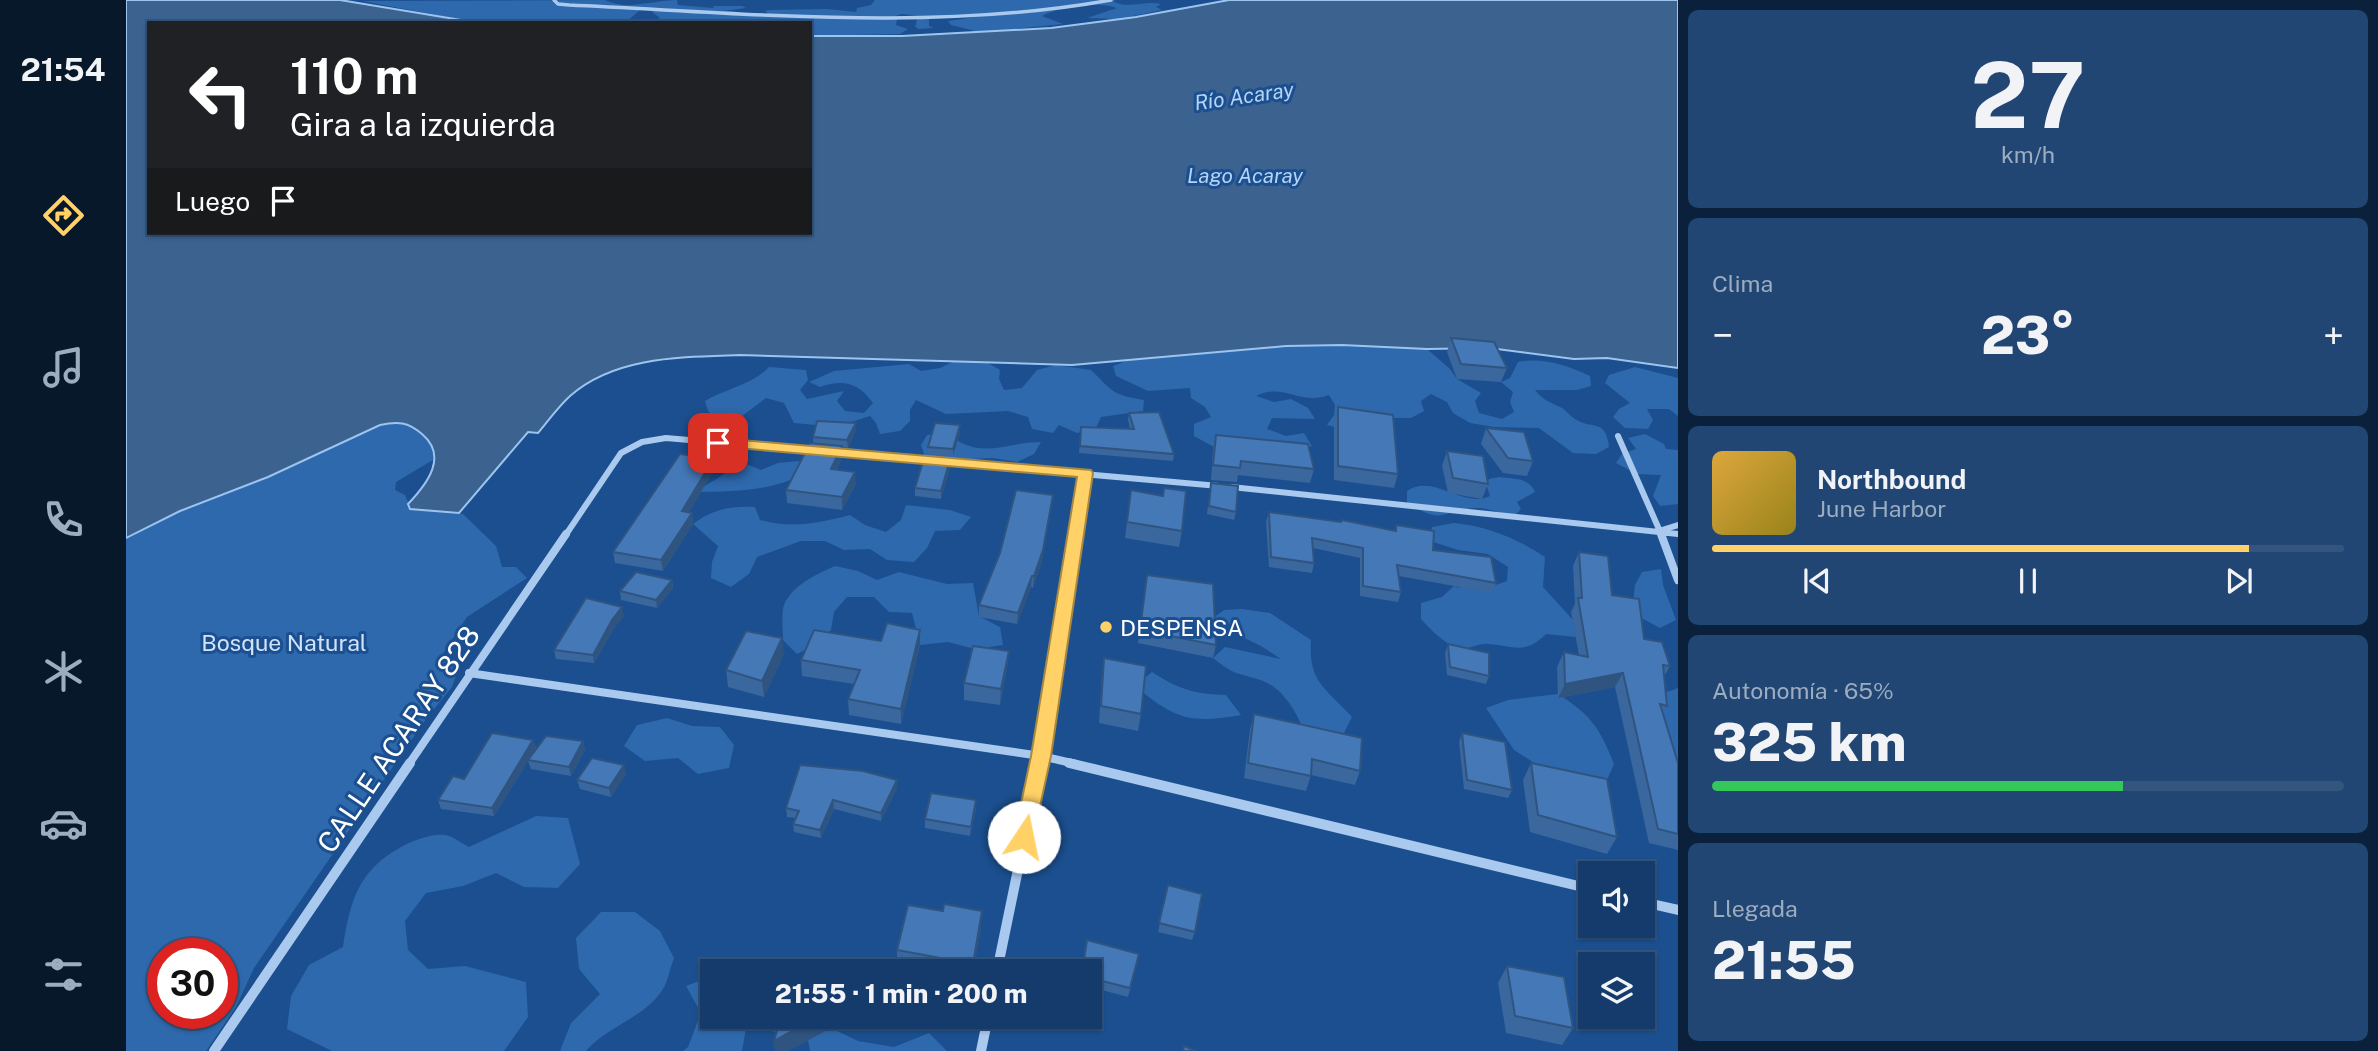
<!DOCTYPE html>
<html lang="es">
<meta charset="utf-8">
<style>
body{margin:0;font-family:"Public Sans",sans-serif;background:#214673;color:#f1f3f6;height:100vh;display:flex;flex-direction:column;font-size:26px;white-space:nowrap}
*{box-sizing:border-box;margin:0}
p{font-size:23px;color:#9dadc1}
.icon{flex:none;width:38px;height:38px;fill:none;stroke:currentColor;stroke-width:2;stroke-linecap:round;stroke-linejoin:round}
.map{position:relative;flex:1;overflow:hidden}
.sheet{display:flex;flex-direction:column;gap:10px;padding:10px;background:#0b203b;width:700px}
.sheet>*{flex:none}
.guide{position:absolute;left:21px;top:21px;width:665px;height:214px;border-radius:0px;box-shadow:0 2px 5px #0004,0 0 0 2px #33557e;background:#202124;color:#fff;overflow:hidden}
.controls{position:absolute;left:1452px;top:861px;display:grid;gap:14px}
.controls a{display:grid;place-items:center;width:77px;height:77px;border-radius:0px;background:#143b6b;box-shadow:0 2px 5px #0004,0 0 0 2px #33557e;font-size:35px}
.speed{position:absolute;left:21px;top:938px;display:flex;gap:14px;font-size:35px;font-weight:700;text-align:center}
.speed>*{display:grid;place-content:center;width:91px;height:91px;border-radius:50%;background:#143b6b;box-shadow:0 2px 5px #0004,0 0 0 2px #33557e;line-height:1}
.speed .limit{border:10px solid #d22;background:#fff;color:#111}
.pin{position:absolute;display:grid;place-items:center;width:60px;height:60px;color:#fff;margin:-30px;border-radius:14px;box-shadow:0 4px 10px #0006}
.me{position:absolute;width:77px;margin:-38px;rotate:11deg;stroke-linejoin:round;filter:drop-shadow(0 0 5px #0008)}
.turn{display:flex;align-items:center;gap:24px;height:147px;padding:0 28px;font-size:32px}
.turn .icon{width:91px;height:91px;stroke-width:2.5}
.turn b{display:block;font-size:49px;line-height:60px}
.then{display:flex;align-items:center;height:66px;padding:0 28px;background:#0003;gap:14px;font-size:26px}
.big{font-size:52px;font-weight:800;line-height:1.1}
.sheet .card{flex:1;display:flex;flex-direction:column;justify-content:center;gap:10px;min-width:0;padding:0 24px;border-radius:10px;background:#214673}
.sheet .dial{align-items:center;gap:0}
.dial b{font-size:91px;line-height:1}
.song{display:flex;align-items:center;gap:21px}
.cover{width:84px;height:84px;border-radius:10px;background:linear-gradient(135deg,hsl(40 70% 55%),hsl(50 70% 35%))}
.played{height:7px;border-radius:4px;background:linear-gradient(90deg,#ffd166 85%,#33557e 85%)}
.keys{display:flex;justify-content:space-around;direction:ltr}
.heat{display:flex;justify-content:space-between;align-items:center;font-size:38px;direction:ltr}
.charge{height:10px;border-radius:5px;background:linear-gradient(90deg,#34c759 65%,#33557e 0)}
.trip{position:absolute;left:574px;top:959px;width:402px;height:70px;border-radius:0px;background:#143b6b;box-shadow:0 2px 5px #0004,0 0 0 2px #33557e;font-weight:800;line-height:70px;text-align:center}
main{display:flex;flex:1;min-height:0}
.dock{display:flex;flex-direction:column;width:126px;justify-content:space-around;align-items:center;background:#08182b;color:#9dadc1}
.dock .icon{width:49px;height:49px}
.dock .current{color:#ffd166}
.dock b{font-size:32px;color:#f1f3f6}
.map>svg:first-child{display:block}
</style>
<main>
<nav class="dock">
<b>21:54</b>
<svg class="icon current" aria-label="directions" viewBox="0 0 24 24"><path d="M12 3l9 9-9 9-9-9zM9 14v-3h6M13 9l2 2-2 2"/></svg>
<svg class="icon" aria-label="music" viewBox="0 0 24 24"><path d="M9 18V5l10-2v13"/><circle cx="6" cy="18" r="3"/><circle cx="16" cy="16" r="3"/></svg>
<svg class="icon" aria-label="phone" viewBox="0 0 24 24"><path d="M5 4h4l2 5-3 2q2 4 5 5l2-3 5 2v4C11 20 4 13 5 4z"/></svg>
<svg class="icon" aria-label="climate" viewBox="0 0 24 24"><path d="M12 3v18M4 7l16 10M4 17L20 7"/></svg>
<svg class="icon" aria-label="car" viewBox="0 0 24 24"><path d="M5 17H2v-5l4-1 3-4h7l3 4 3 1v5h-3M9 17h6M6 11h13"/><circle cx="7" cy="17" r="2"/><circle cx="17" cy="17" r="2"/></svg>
<svg class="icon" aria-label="filters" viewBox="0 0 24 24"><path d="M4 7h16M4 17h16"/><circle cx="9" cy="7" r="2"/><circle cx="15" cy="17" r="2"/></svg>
</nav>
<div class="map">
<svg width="1552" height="1051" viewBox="0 0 1552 1051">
<rect width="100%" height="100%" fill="#1b4f8f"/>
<path fill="#2e69ad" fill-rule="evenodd" d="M479,0C500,11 528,0 551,0L552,5L587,8L588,6H616L620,8L596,11C612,10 627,19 644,15L639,11L643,10L701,9L730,12L731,8L745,5L749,0H989L988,2C1004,9 1018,0 1035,4L1030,7L1036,10L992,19L961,18L991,8C972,1 934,6 916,16L937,24L869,31H849L825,25L822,21L850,17L803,19V26L808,28L793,29L789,27L792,16L776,14L766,17L771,19L770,25L782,29L774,34L684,36V23H524L534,18L526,12L530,9L509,8L514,10L499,23H457L456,20L442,23H353L236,1Z
M1216,345L1301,349L1324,369L1331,379L1355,393L1349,401L1353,413L1376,419L1388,412L1384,402L1387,392L1375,382L1384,378L1392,362C1416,357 1441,365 1464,376L1465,386L1451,390H1409C1418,401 1424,402 1436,408C1441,411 1444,416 1449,419C1466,430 1480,418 1483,447L1470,454L1447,453L1413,428L1368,427L1344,423L1327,413L1321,402L1305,394L1295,401L1298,411L1285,418H1262L1223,431L1201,425L1208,415L1209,405L1203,395C1174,406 1157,382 1130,396L1148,402L1165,399L1182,408L1189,419L1146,418L1141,429L1160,436L1178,433L1186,446L1168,451L1094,459L1088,447L1068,436V424L1085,417L1079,407L1065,398L1064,388L1022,391L990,376L987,366L1000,361L1160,346Z
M829,361L862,363L874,370L873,379L878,390L896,388L911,370L930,365L965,370C988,392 984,394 1018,400L1017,411L975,417L970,428L951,433L933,425L927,433L906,429L902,417L882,411L820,414L790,400L784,410V421L774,431L754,434L750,423L744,416L713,426L692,429L690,425L668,423L658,403L640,398L616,416L593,419L582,411L579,401C599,389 628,384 643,367L680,370L682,380L674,390L681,399L718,391L711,401L719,411L738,413L747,403C732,382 717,379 694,387L683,382L708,371L783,364L795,371L814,368Z
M1509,367L1552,378V416L1543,409H1521L1527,420L1522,429L1499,428L1487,417L1493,409L1504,403L1479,383L1483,375Z
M272,421C290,427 312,438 307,460L270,482L269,490L279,495L285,509L337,514L370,546L376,567H390L401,578L341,617L314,658L325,661L331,673L326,687L300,719L128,968L110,1007L80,1051H0V538L54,511L142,477L254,425ZM37,954H96V1013H37Z
M820,432C854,462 878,442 915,442L908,454L891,462L867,458L821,460L799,457L795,445L801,435Z
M1519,434L1538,444L1540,449L1552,450V504L1534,506L1527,496L1535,475L1511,474L1490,463L1496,454L1510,449L1502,438Z
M598,460L618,463L635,470L652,463L673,461L678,473C646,492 608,491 572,492C582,481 594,480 604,468H589Z
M1373,477C1387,479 1403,477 1409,492L1391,502L1395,509L1390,514C1376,515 1364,508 1351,508C1314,509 1321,527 1281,503V491C1308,473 1336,509 1364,496L1360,484L1363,479Z
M780,505L824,510L845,517L834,530L809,531L801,548L788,562L761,560L744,549L718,550L699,541H675L631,557L623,574L605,587L585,578L586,562L592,546L567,524C587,509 604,506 629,507L634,520C667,529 692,523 724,515L739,525L760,532L775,520Z
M1328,523C1361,526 1392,539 1419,557L1417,587L1447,620L1450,637L1420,634C1399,655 1388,646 1363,644C1356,643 1348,647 1341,648C1323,650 1306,631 1295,619V603L1316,597L1328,586L1333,588L1335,582L1364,587L1381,581L1382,567L1362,554L1332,550L1304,541L1306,527Z
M709,566L732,571L751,580L773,572L821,584L847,583L853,616L874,627L877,645L849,649L822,642L794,645L786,613L763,612L748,597H721L708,612L705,630L689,645L671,654L657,640C657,630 655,614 658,605C666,585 691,574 709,566Z
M1535,569L1537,585L1550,620L1534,628L1506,613L1509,585L1516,572Z
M1116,609L1144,613L1185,640C1182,683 1200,688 1226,717L1217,735L1182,741C1172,716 1160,687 1131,679C1108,672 1107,674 1087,658L1099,647L1155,659L1135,646L1083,621L1098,610Z
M1026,672C1052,689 1068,694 1100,695L1115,715C1063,724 1049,719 1009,686Z
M1552,688V768L1533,709L1541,692Z
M1432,694C1466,716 1473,727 1488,764L1481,780L1454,787L1421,771L1388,750L1360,708L1382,700Z
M541,718L566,726L594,727L608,745L603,768L572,774L552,758L519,761L498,746L511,725Z
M410,816L442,818L454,864L432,888L398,887L370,873L337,886L300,893L279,921L282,950L302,969L339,966L400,982L402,1017L378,1051H206L161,1029L165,996L183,965L217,947C224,900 233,869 277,846C288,840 307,833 319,835C326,835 336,844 343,847Z
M475,912H509L534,931L548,958C544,968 542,981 537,989C519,1018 481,1026 460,1051H434L445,1023L474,994L453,969L450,938Z
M586,976V1017H622L616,1051H557L562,1047L575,1013L560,986Z
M705,1028L732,1041L768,1047L803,1033L821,1051H684L682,1040Z"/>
<path fill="#3c6290" stroke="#9cc4f0" stroke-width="2" d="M0,0H214L353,23H23V233H684V36H776L925,28L1010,17L1103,0H1552V368L1481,358L1448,359L1363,348L1301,349L1216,345L1160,346L946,365L614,355C557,357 489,356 444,396C432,407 422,421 412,433L402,432L333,513L284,509L282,504C302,483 322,456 296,434C282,422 272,421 254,425L142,477L54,511L0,538Z"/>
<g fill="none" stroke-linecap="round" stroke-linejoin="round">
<path stroke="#a9c9ee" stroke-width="3.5" d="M428,0L432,4L443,5C623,13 807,32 985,0"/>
<path stroke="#a9c9ee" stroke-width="6" d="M1492,436L1536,536
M707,452L1093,486
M1105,487L1552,534
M1536,530L1552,525
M439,536L495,453L516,442L540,438L688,451
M949,536L959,473"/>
<path stroke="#a9c9ee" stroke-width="8" d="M950,534L915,756L950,764
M1535,534L1552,580
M343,673L915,756L913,764
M283,764L440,534"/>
<path stroke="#a9c9ee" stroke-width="10" d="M943,763L1465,889
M1517,902L1552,910
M871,971L914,763
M88,1051L284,763
M855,1051L862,1017"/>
</g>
<path fill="#3a679d" d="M1325,338L1381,368L1375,382L1331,379L1321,352Z
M1212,407L1272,474L1268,488L1208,480V420Z
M1003,413L1048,454L1047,461L953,453L955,427L1004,429L1002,420Z
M1360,428L1407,461L1401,476L1377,473L1355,444Z
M730,430L722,448L716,447V458L711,469L730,484L716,510L661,503L660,490L687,444V437Z
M834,433L827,456L802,454V447Z
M1090,435L1188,469L1184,483L1112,475L1111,482L1085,480L1087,449Z
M1321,451L1362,484L1356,499L1322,493L1316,466Z
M588,458L589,468L563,512L566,513L567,524L537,571L489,563L487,552Z
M824,467L815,499L789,496V488Z
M1085,483L1110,512L1108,520L1081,514Z
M1005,490L1056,531L1053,547L999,538Z
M925,506L916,561L907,588L905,587L891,624L853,617V605Z
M1143,512L1268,531L1270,525L1307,550L1370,583L1366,593L1273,576L1275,592L1272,602L1234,596V558L1187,548L1188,563L1186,573L1143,567L1140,522Z
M1453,552L1486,595L1518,639L1544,666L1538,677L1541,706L1537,714L1552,763V850L1523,843L1489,687L1432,698L1431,667L1438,652L1453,655L1445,612L1449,604L1447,566Z
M1021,575L1090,645L1087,658L1012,643Z
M546,580L547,588L531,608L495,600L494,591Z
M498,616L488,628L468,663L430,659L428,650Z
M794,630V645L775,724L723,715L722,699L728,684L676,676L675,660Z
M1322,644L1363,676L1360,684L1321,675L1319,653Z
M883,651L881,668L874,705L838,700V683Z
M658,654L638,697L602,687L600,670Z
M978,658L1015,714L1012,731L973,723L976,674Z
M1128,714L1234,771L1229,785L1185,775L1180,791L1118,778L1124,729Z
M1336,733L1386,790L1382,798L1338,789L1333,742Z
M407,740L410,748L403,760L457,741L459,750L445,776L405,769L402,761L368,816L315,809L312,800L338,779Z
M1405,763L1491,837L1481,854L1404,832L1397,780Z
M500,774L485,797L454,789L451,780Z
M771,788L755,821L708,809L695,838L668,832L667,824L669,818L661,817L660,808Z
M850,809L844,836L799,828V819Z
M1042,885L1069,932L1066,940L1032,932Z
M855,928L847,971H793L771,967V950Z
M1013,954L1002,997L964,987V971Z
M1381,966L1447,1028L1436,1045L1380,1033L1372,983Z
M630,1017H708L705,1028L662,1051H649L648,1041L650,1032L631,1028Z"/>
<path fill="#305480" d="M730,423V430L722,448L721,440Z
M834,425V433L827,456V449Z
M716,446V458L705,481V469Z
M588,458L589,468L557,522L556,511Z
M824,460V467L815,499V491Z
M729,472L730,484L716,510V497Z
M927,495L916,561L907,588L908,576Z
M566,513L567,524L537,571L535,560Z
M906,576L905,587L891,624L892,613Z
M546,580L547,588L531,608L530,600Z
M496,607L498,616L488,628L468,663L467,655L486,620Z
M794,630V645L775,724V709Z
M656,638L658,654L638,697L636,681Z
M883,651L881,668L874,705L875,689Z
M1497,673L1489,687L1432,698L1439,684Z
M407,740L410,748L368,816L366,808Z
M457,741L459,750L445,776L443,767Z
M498,765L500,774L485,797L483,788Z
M771,780V788L755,821V813Z
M707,800L708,809L695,838L694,830Z
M850,800V809L844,836L845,827Z
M856,911L855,928L847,971H846Z
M692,1017H708L705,1028L662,1051H649L648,1041Z"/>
<path fill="#4478b7" stroke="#305480" stroke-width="2" d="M1325,338L1368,342L1381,368L1335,364Z
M1212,407L1267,415L1272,474L1212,466Z
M1033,412L1048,454L954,446L955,427L1008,429L1003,413Z
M691,421L730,423L721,440L687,437Z
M809,423L834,425L827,449L802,447Z
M1360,428L1398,432L1407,461L1382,458Z
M1090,435L1182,444L1188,469L1115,461L1114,468L1087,465Z
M684,443L716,446L705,469L729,472L716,497L660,490Z
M1321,451L1357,456L1362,484L1327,478Z
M554,454L588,458L556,511L566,513L535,560L487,552Z
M798,458L824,460L815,491L789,488Z
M1085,483L1112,486L1110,512L1083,506Z
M1038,488L1060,491L1056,531L1001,522L1005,490L1037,496Z
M890,490L927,495L917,550L908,576H906L892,613L853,605L874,553Z
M1143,512L1215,522L1216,520L1270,531V525L1308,531L1307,550L1365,557L1370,583L1271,565L1275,592L1237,586V548L1186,538L1188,563L1145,557Z
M1453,552L1482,556L1486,595L1513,599L1518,639L1536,642L1544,666L1537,665L1541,706L1534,704L1552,763V834L1532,829L1497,673L1439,684L1438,652L1462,657L1452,598H1456Z
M510,572L546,580L530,600L494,591Z
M1021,575L1087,584L1090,645L1014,630Z
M460,598L496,607L486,620L467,655L428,650Z
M761,623L794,630L775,709L722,699L734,670L675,660L688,630L755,641Z
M620,631L656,638L636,681L600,670Z
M1322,644L1363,653V676L1324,667Z
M847,646L883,651L875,689L838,683Z
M978,658L1020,666L1015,714L975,706Z
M1128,714L1236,738L1234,771L1186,759L1185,776L1122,763Z
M366,733L407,740L366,808L312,800L327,776L338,779Z
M1336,733L1379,742L1386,790L1341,780Z
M420,736L457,741L443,767L402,760Z
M466,758L498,765L483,788L451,780Z
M1405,763L1481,779L1491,837L1412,815Z
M674,765L737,771L771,780L755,813L707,800L694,830L667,824L673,811L660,808Z
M805,793L850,800L845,827L799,819Z
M1042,885L1076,894L1069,932L1033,923Z
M818,904L856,911L847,964L771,950L782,905L817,911Z
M961,940L1013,954L1004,988L964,978V971H956Z
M1381,966L1438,977L1447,1028L1389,1016Z
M645,967L662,971H644Z
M742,967L760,971H741Z
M653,1017H692L648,1041L655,1017Z
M1058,1046L1070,1051H1057Z"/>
<path fill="#ffd166" stroke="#a68842" stroke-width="2" d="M592,438L965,470L967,473L925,756L906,843L898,845L891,843L888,837L905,756L951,477L587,446L585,443L587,440Z"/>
<circle fill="#ffd166" stroke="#1b4f8f" stroke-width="2.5" cx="980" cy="627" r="7"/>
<g text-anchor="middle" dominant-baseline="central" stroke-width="6" stroke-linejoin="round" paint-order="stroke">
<g font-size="21" font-style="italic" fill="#b5d3f5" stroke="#1b4f8f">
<text transform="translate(1118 96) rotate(-8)">Río Acaray</text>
<text x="1119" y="175">Lago Acaray</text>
</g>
<g font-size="23" fill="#fff" stroke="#1b4f8f" text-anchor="start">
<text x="994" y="627">DESPENSA</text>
</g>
<g font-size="23" fill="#cfe3fa" stroke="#1b4f8f">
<text x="158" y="642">Bosque Natural</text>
</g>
<g font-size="28" fill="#fff" stroke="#1b4f8f">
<text transform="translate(272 739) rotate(-56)">CALLE ACARAY 828</text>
</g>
</g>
</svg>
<div class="controls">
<a><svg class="icon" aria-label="sound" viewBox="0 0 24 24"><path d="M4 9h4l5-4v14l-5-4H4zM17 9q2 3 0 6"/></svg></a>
<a><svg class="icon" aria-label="layers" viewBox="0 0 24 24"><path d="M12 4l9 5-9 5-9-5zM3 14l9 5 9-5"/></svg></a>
</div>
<div class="speed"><div class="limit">30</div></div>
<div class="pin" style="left:592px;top:443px;background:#d93025"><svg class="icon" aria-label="arrive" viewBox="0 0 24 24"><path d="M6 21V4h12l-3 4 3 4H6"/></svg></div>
<svg class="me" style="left:898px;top:837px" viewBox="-20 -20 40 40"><circle r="19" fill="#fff"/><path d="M0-13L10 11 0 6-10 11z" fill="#ffd166"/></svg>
<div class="trip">21:55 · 1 min · 200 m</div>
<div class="guide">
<div class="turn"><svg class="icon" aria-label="left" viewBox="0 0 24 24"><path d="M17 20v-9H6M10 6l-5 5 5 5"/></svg><div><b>110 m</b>Gira a la izquierda</div></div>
<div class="then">Luego<svg class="icon" aria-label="arrive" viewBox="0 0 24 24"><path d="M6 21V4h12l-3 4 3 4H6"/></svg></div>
</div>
</div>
<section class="sheet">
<div class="card dial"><b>27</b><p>km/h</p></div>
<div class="card"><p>Clima</p>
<div class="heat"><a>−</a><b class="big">23°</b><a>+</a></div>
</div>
<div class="card">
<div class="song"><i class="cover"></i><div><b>Northbound</b><p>June Harbor</p></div></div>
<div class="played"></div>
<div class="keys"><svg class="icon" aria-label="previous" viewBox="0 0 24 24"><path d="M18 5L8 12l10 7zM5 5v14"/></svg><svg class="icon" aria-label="pause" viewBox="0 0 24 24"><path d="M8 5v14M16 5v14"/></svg><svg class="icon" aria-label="next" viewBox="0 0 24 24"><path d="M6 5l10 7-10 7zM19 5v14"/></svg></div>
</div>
<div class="card"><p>Autonomía · 65%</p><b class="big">325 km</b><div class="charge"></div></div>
<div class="card"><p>Llegada</p><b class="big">21:55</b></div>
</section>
</main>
